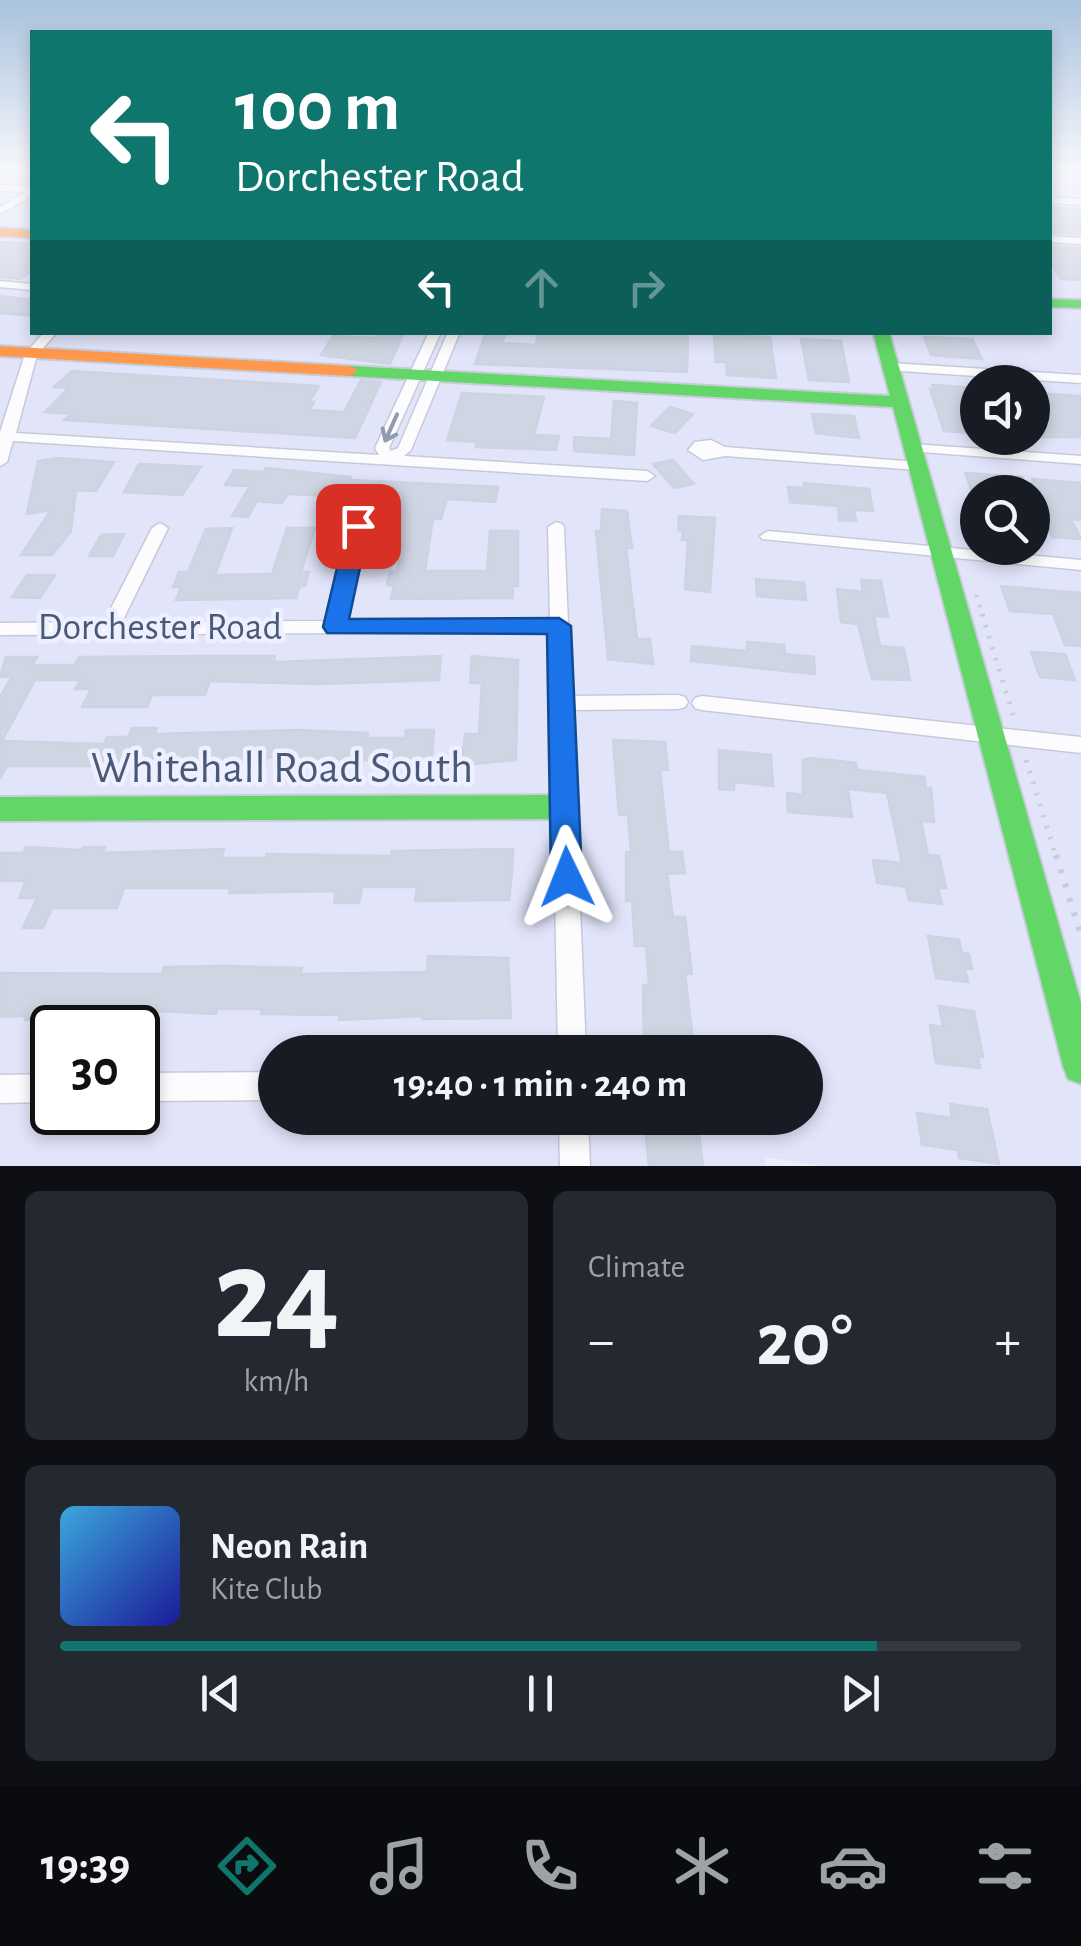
<!DOCTYPE html>
<meta charset="utf-8">
<style>
body{margin:0;font-family:"Alegreya Sans",sans-serif;background:#242831;color:#f1f3f6;height:100vh;display:flex;flex-direction:column;font-size:38px;white-space:nowrap}
*{box-sizing:border-box;margin:0}
p{font-size:32px;color:#9ea1a6}
.icon{flex:none;width:55px;height:55px;fill:none;stroke:currentColor;stroke-width:2;stroke-linecap:round;stroke-linejoin:round}
.map{position:relative;height:1166px;overflow:hidden}
.panel{display:flex;flex-direction:column;gap:25px;padding:25px;background:#0d0f14;flex:1}
.panel>*{flex:none}
.hud{position:absolute;left:30px;top:30px;width:1022px;height:305px;border-radius:0px;box-shadow:0 5px 15px #0003;background:#0f766e;color:#fff;overflow:hidden}
.buttons{position:absolute;left:960px;top:365px;display:grid;gap:20px}
.buttons a{display:grid;place-items:center;width:90px;height:90px;border-radius:50%;background:#171b24;box-shadow:0 5px 15px #0003;font-size:50px}
.speed{position:absolute;left:30px;top:1005px;display:flex;gap:20px;font-size:50px;font-weight:700;text-align:center}
.speed>*{display:grid;place-content:center;width:130px;height:130px;border-radius:50%;background:#171b24;box-shadow:0 5px 15px #0003;line-height:1}
.speed .limit{border:5px solid #111;border-radius:15px;background:#fff;color:#111}
.pin{position:absolute;display:grid;place-items:center;width:85px;height:85px;color:#fff;margin:-42px;border-radius:20px;box-shadow:0 5px 15px #0006}
.me{position:absolute;width:110px;margin:-55px;rotate:358deg;stroke-linejoin:round;filter:drop-shadow(0 0 8px #0008)}
.turn{display:flex;align-items:center;gap:35px;height:210px;padding:0 40px;font-size:45px}
.turn .icon{width:130px;height:130px;stroke-width:2.5}
.turn b{display:block;font-size:70px;line-height:85px}
.lanes{display:flex;align-items:center;height:95px;padding:0 40px;background:#0003;justify-content:center;gap:50px;direction:ltr}
.lanes .off{opacity:.35}
.big{font-size:75px;font-weight:600;line-height:1.1}
.panel .tile{flex:1;display:flex;flex-direction:column;justify-content:center;gap:15px;min-width:0;padding:0 35px;border-radius:15px;background:#242831}
.panel .dial{align-items:center;gap:0}
.dial b{font-size:130px;line-height:1}
.song{display:flex;align-items:center;gap:30px}
.cover{width:120px;height:120px;border-radius:15px;background:linear-gradient(135deg,hsl(200 70% 55%),hsl(240 70% 35%))}
.played{height:10px;border-radius:5px;background:linear-gradient(90deg,#0f766e 85%,#363941 85%)}
.keys{display:flex;justify-content:space-around;direction:ltr}
.heat{display:flex;justify-content:space-between;align-items:center;font-size:55px;direction:ltr}
.panel .tiles{flex:1;display:grid;gap:25px;grid-template-columns:1fr 1fr}
.tile:last-child{grid-column:span 2}
.trip{position:absolute;left:258px;top:1035px;width:565px;height:100px;border-radius:50px;background:#171b24;box-shadow:0 5px 15px #0003;font-weight:600;line-height:100px;text-align:center}
.menu{display:flex;height:160px;justify-content:space-around;align-items:center;background:#090b0e;color:#9ea1a6}
.menu .icon{width:70px;height:70px}
.menu .current{color:#0f766e}
.menu b{font-size:45px;color:#f1f3f6}
.map>svg:first-child{display:block}
</style>
<div class="map">
<svg width="1081" height="1166" viewBox="0 0 1081 1166">
<rect width="100%" height="100%" fill="#ecedf8"/>
<path fill="#e2e5fa" fill-rule="evenodd" d="M0,169H32V332H1050V169H1081V1166H824L765,1157L766,1166H0ZM978,382H1032V438H978ZM978,492H1032V548H978ZM52,1028H138V1112H52ZM275,1052H805V1118H275Z"/>
<path fill="#d0d5e3" stroke="#cdd3e2" stroke-width="2.5" d="M1050,207L1081,209V234L1050,232Z
M0,242L32,244V271L20,279L0,277Z
M1050,246L1081,248V280L1061,279L1050,262Z
M0,296L32,300V316L0,313Z
M378,332H404L390,364L321,355L333,336L376,338Z
M486,332H506L502,343L536,345L538,332L688,333L687,372L475,364Z
M714,335L770,337L776,378L727,375L726,362H716Z
M924,337L972,339L982,359L931,355Z
M801,339L841,341L849,382L809,380Z
M72,371L319,386L309,402H314L310,410L344,412L361,380L381,382L355,438L64,420L71,414L45,412L69,388L54,387Z
M932,385L978,388V433L944,431L930,389L934,390Z
M462,393L544,397L534,435L559,436L556,450L476,447L477,442L447,440Z
M1032,393L1081,396V437H1032Z
M614,401L637,403L634,455L574,451V437L611,439Z
M670,407L693,414L675,433L651,426Z
M812,414L854,416L859,438L816,433Z
M58,458L114,462L96,491L76,490L71,531L52,555H21L51,510L27,514L38,461Z
M673,460L694,484L674,488L653,464Z
M139,464L162,465L201,467L182,495L124,492Z
M266,468L351,477L350,480L498,487L495,502L447,499L441,519L433,518L425,571H487L490,531H518V586H513V598L391,599L394,586L387,585L390,572H397L402,543H395L400,518H393L403,496H351L340,518L322,516L333,496L288,494L282,503L257,501L248,517L232,516L250,486L225,485L234,470L264,472Z
M965,473L1022,477L1029,492L988,489L990,492H972Z
M1032,479L1081,483V520L1071,519L1081,539L1052,537L1037,504H1032Z
M804,483L869,489L873,511L854,510L856,521L839,520L838,506L790,502L788,487L804,488Z
M602,509L627,511L632,548H626L637,639H650L653,664L608,659L596,531H601Z
M679,516L715,518L710,592L685,589L688,540H682L683,531L678,530Z
M232,528L215,575L272,574L287,528H315L301,572H309L305,586H300L296,598L176,600L181,587H173L179,572H188L206,529Z
M124,534L113,556H89L101,535Z
M27,575H55L40,598L12,597Z
M756,579L804,583L806,600L757,596Z
M861,580L881,581L888,617L874,616L880,646L904,648L910,680L872,679L858,624L841,622L837,589L863,592Z
M1001,586L1081,593V646L1065,645L1053,614L1010,611Z
M747,642L784,645L785,654L814,657L815,674L691,661L692,646L747,651Z
M1031,652L1065,654L1075,680L1040,677Z
M205,656H275L274,662L441,656L439,680L317,684L210,681L205,695H152L147,707H82L91,689H75L80,680H35L2,741L104,744L107,737H128L132,728H157L155,734L297,730L368,733L367,738H405L406,730H434L431,766H401L402,763L380,760H312V757H267L265,763L199,760L196,767H166L169,760H121L118,766H7L0,778V697L12,676L0,677L6,657H37L32,665H75L79,657Z
M472,656L518,660L516,760L462,765L465,734H479L482,683H470Z
M613,740L665,742L668,770H660L669,852H682L685,873L667,874L673,917H685L692,974H685L694,1048H644L643,985H649L646,946H635L632,901H626V852H631L628,815H619Z
M719,750L771,755L773,786L734,782V790L719,789Z
M810,758L856,763L857,770L924,777L926,788H931L934,822L921,821L928,855L939,856L946,888H938L942,904L909,900L906,887L877,883L873,860L902,863L887,793L848,789L852,817L788,812L787,793L803,795V760Z
M26,847L82,850L83,847H105L102,853L224,849L221,858H266L267,854L391,856L392,851L513,849L512,872L509,900L415,901L417,887H362L359,903H334L336,891L229,893L230,888H124L117,908H52L43,928H23L37,898H19L26,881H0V853H23Z
M928,936L959,940L962,953L969,954L972,969L965,968L968,982L936,978Z
M428,956L508,958L511,1018L423,1019V1016L339,1020L340,1015L261,1014L263,1009H217L216,1014L138,1010L135,1021H103L105,1017L25,1020L26,1016L0,1017V973L162,974L164,967L228,966L302,968L300,974L427,972Z
M939,1006L974,1011L983,1057L978,1056L980,1068L936,1063L930,1025L943,1027Z
M950,1104L987,1109L999,1164L959,1158L958,1150L922,1145L917,1113L952,1118Z
M644,1118H697L703,1166H649Z"/>
<g fill="none" stroke-linecap="round" stroke-linejoin="round">
<defs>
<path id="street" d="M0,185L32,187V196L0,214V207L25,192L0,191Z
M1050,197L1081,199V205L1050,203Z
M1050,236L1081,238V244L1050,242Z
M0,281L32,284V290L0,287Z
M44,332H57L37,355L16,433L379,455L375,448L429,332H441L389,448L391,451L398,448L448,332H460L411,450L404,456L647,471L655,476L647,481L13,441L7,462L0,466V432L25,354Z
M890,363L1081,375V383L885,370V364Z
M711,440L725,447L918,462L925,466L918,470L725,456L703,460L688,450L695,442Z
M913,444L1081,456V464L908,451V445Z
M358,521L366,526L346,621L550,620L548,527L556,522L562,524L564,527L571,696L678,695L685,697L688,702L685,707L678,709L572,710L586,1052H558L550,632L0,635V623L104,622L152,528L160,523L168,528L122,622L327,621L350,526Z
M768,531L1081,560V570L762,539L760,536Z
M702,696L1081,737V753L702,710L695,708L692,703L695,698Z
M275,1072V1100L138,1101V1073Z
M52,1074V1102L0,1103V1075Z
M559,1118H588L590,1166H560Z"/>
<path id="fast" d="M1050,299L1081,300V308L1050,307Z
M873,332H889L1081,1003V1084L1068,1079L1063,1066L893,407L350,376L342,371L350,366L890,396Z
M565,795L575,799L579,807L575,815L565,819L0,821V797Z"/>
<path id="slow" d="M0,228L32,230V238L0,236Z
M0,346L350,366L358,371L350,376L0,356Z"/>
</defs>
<use href="#street" stroke="#c6cad8" stroke-width="3"/>
<use href="#fast" stroke="#c7ccd9" stroke-width="4"/>
<use href="#slow" stroke="#c7ccd9" stroke-width="4"/>
<path stroke="#c8ccd7" stroke-width="4" stroke-dasharray="2.5 8" stroke-linecap="butt" d="M976,595L983,616"/>
<path stroke="#c8ccd7" stroke-width="5" stroke-dasharray="2.5 9" stroke-linecap="butt" d="M982,614L1013,715
M1026,760L1056,857"/>
<path stroke="#c8ccd7" stroke-width="6" stroke-dasharray="4 11" stroke-linecap="butt" d="M1056,855L1081,936"/>
<use href="#street" fill="#fcfcfe" fill-rule="evenodd"/>
<use href="#fast" fill="#63d668" fill-rule="evenodd"/>
<use href="#slow" fill="#ff974d" fill-rule="evenodd"/>
</g>
<defs><path id="oneway-shaft" d="M-6 0H5M1.5-3L5.5 0L1.5 3" fill="none" stroke-width="1.6" stroke-linecap="round" stroke-linejoin="round" transform="scale(2.5)"/></defs>
<use stroke="#919bae" href="#oneway-shaft" transform="translate(391 428) rotate(114)"/>
<linearGradient id="sky" x2="0" y2="1"><stop stop-color="#a9c2dd"/><stop offset="0.51" stop-color="#f6f7fc"/><stop offset="1" stop-color="#f6f7fc" stop-opacity="0"/></linearGradient>
<rect width="1081" height="332" fill="url(#sky)"/>
<path fill="#1a73e8" stroke="#114b97" stroke-width="2.5" d="M358,520L369,526L349,619L559,618L571,626L582,877L578,886L567,890L556,886L551,877L547,634L327,633L323,627L347,526Z"/>
<g text-anchor="middle" dominant-baseline="central" stroke-width="9" stroke-linejoin="round" paint-order="stroke">
<g font-size="38" fill="#495a79" stroke="#eef0ff">
<text x="160" y="628">Dorchester Road</text>
</g>
<g font-size="45" fill="#495a79" stroke="#eef0ff">
<text x="282" y="768">Whitehall Road South</text>
</g>
</g>
</svg>
<div class="buttons">
<a><svg class="icon" aria-label="sound" viewBox="0 0 24 24"><path d="M4 9h4l5-4v14l-5-4H4zM17 9q2 3 0 6"/></svg></a>
<a><svg class="icon" aria-label="search" viewBox="0 0 24 24"><circle cx="10" cy="10" r="6"/><path d="M15 15l6 6"/></svg></a>
</div>
<div class="speed"><div class="limit">30</div></div>
<div class="pin" style="left:358px;top:526px;background:#d93025"><svg class="icon" aria-label="arrive" viewBox="0 0 24 24"><path d="M6 21V4h12l-3 4 3 4H6"/></svg></div>
<svg class="me" style="left:567px;top:877px" viewBox="-20 -20 40 40"><path d="M0-17L14 15 0 8-14 15z" fill="#1a73e8" stroke="#fff" stroke-width="4"/></svg>
<div class="trip">19:40 · 1 min · 240 m</div>
<div class="hud">
<div class="turn"><svg class="icon" aria-label="left" viewBox="0 0 24 24"><path d="M17 20v-9H6M10 6l-5 5 5 5"/></svg><div><b>100 m</b>Dorchester Road</div></div>
<div class="lanes"><svg class="icon" aria-label="left" viewBox="0 0 24 24"><path d="M17 20v-9H6M10 6l-5 5 5 5"/></svg><svg class="icon off" aria-label="ahead" viewBox="0 0 24 24"><path d="M12 20V5M6 11l6-6 6 6"/></svg><svg class="icon off" aria-label="right" viewBox="0 0 24 24"><path d="M7 20v-9h11M14 6l5 5-5 5"/></svg></div>
</div>
</div>
<section class="panel">
<div class="tiles">
<div class="tile dial"><b>24</b><p>km/h</p></div>
<div class="tile"><p>Climate</p>
<div class="heat"><a>−</a><b class="big">20°</b><a>+</a></div>
</div>
<div class="tile">
<div class="song"><i class="cover"></i><div><b>Neon Rain</b><p>Kite Club</p></div></div>
<div class="played"></div>
<div class="keys"><svg class="icon" aria-label="previous" viewBox="0 0 24 24"><path d="M18 5L8 12l10 7zM5 5v14"/></svg><svg class="icon" aria-label="pause" viewBox="0 0 24 24"><path d="M8 5v14M16 5v14"/></svg><svg class="icon" aria-label="next" viewBox="0 0 24 24"><path d="M6 5l10 7-10 7zM19 5v14"/></svg></div>
</div>
</div>
</section>
<nav class="menu">
<b>19:39</b>
<svg class="icon current" aria-label="directions" viewBox="0 0 24 24"><path d="M12 3l9 9-9 9-9-9zM9 14v-3h6M13 9l2 2-2 2"/></svg>
<svg class="icon" aria-label="music" viewBox="0 0 24 24"><path d="M9 18V5l10-2v13"/><circle cx="6" cy="18" r="3"/><circle cx="16" cy="16" r="3"/></svg>
<svg class="icon" aria-label="phone" viewBox="0 0 24 24"><path d="M5 4h4l2 5-3 2q2 4 5 5l2-3 5 2v4C11 20 4 13 5 4z"/></svg>
<svg class="icon" aria-label="climate" viewBox="0 0 24 24"><path d="M12 3v18M4 7l16 10M4 17L20 7"/></svg>
<svg class="icon" aria-label="car" viewBox="0 0 24 24"><path d="M5 17H2v-5l4-1 3-4h7l3 4 3 1v5h-3M9 17h6M6 11h13"/><circle cx="7" cy="17" r="2"/><circle cx="17" cy="17" r="2"/></svg>
<svg class="icon" aria-label="filters" viewBox="0 0 24 24"><path d="M4 7h16M4 17h16"/><circle cx="9" cy="7" r="2"/><circle cx="15" cy="17" r="2"/></svg>
</nav>
